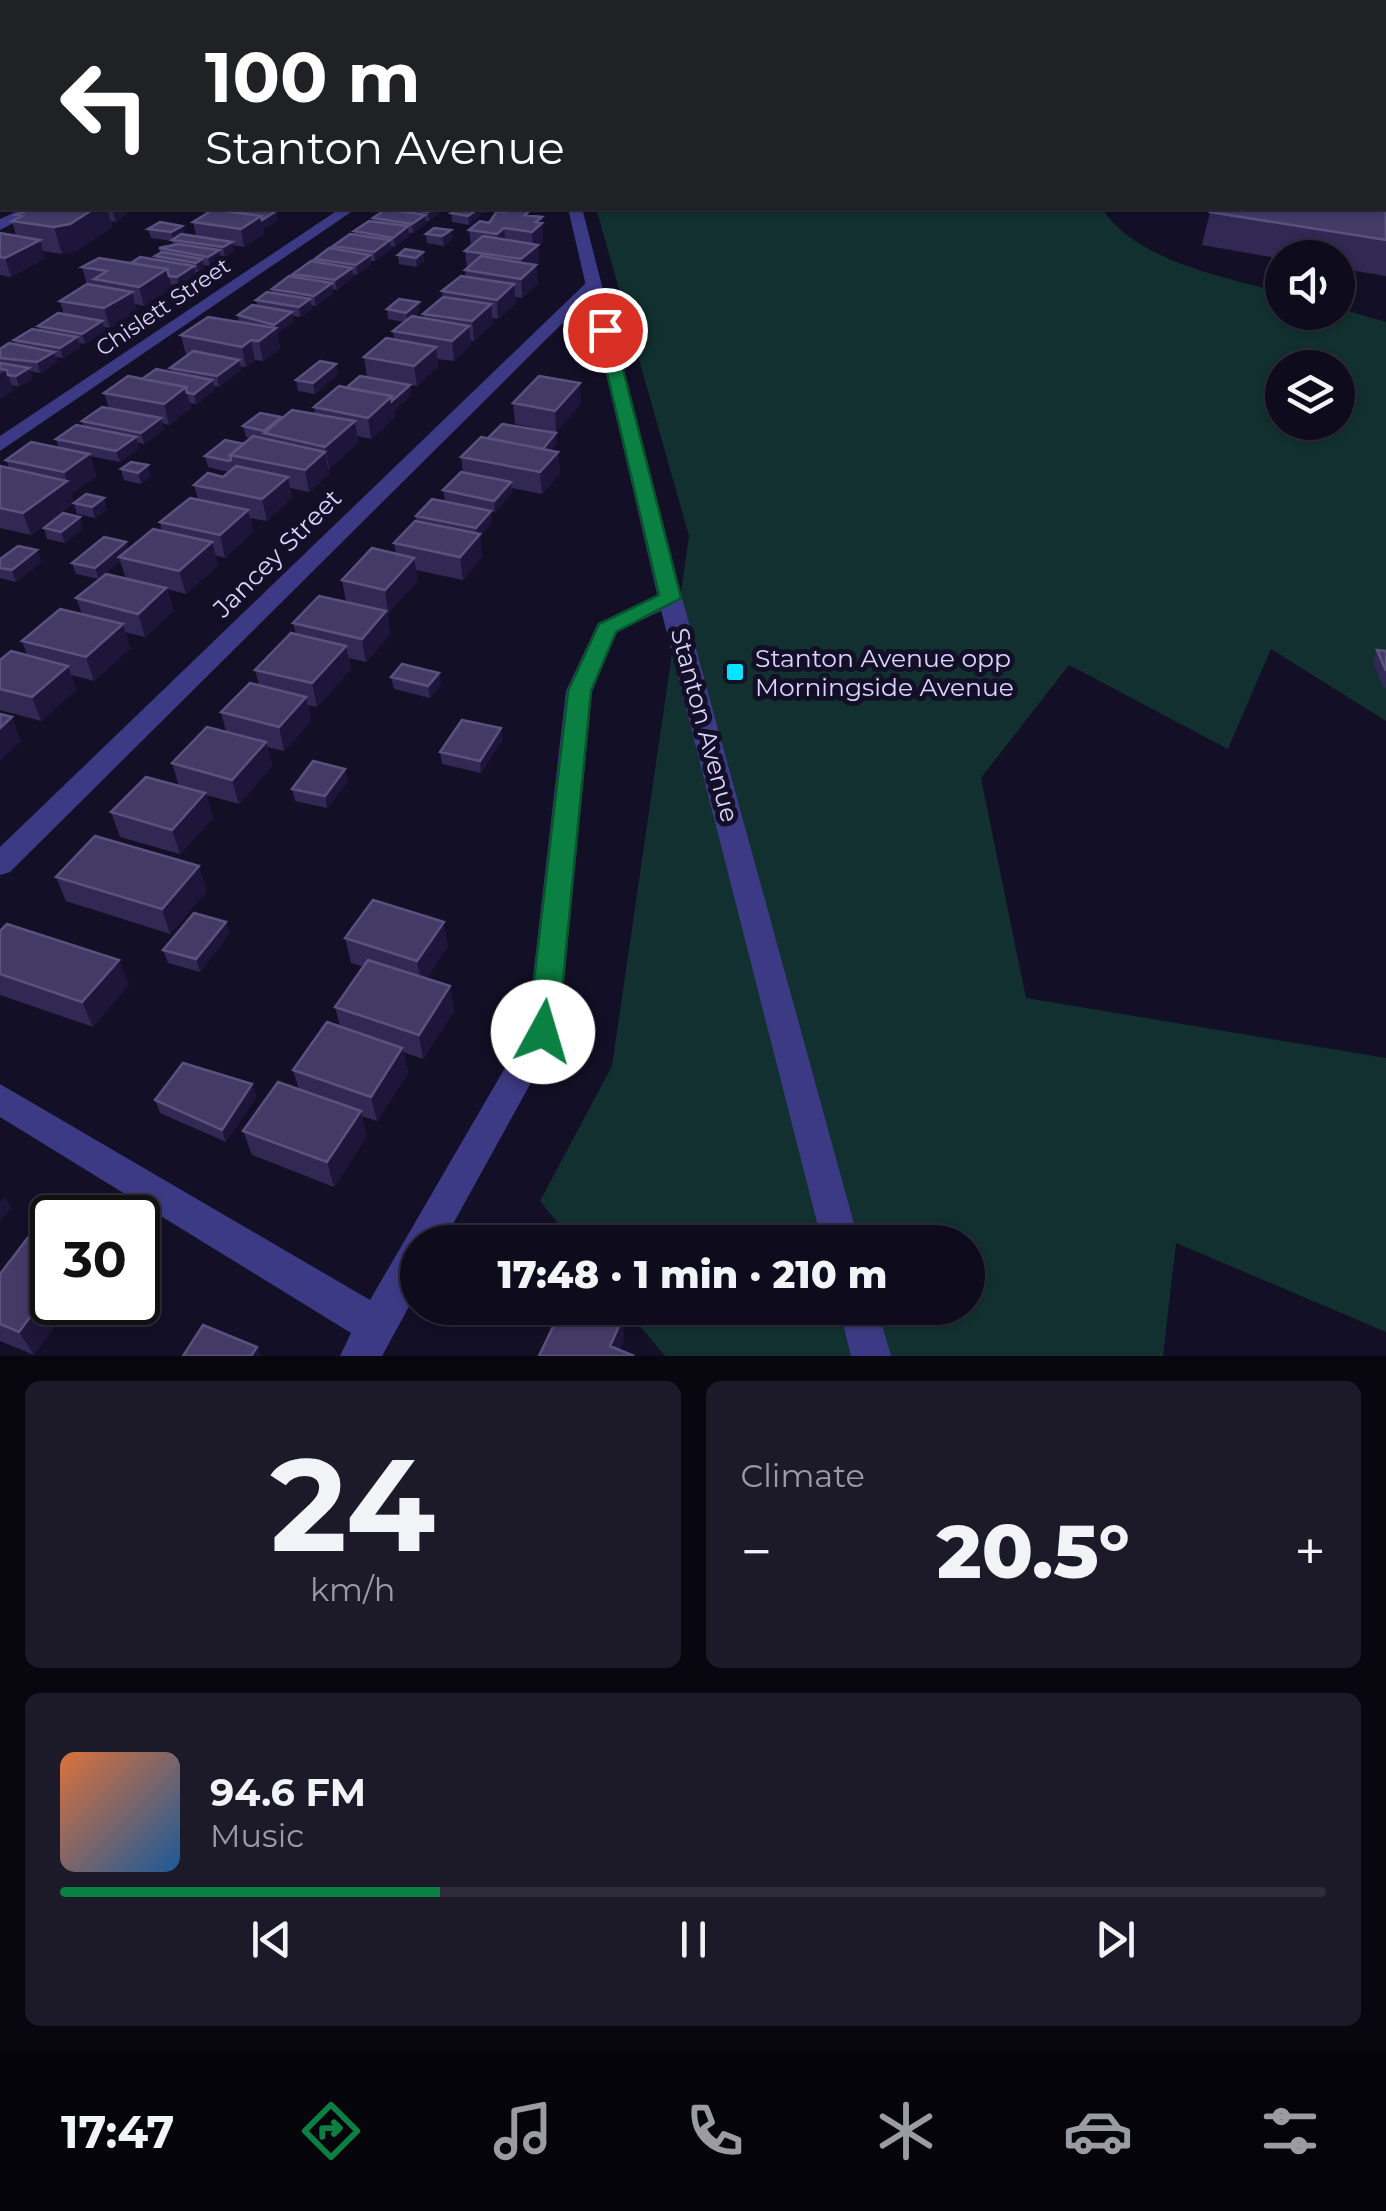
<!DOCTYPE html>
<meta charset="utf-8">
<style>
body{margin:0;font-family:Montserrat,sans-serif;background:#1c1929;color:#f1f3f6;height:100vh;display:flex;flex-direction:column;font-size:38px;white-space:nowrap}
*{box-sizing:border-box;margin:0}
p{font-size:32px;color:#9b9ba3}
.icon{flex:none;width:55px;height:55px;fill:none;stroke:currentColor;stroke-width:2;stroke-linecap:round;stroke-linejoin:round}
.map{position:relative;height:1356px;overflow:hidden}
.drawer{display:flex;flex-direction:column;gap:25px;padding:25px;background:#08060f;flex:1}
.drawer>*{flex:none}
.guide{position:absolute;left:0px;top:0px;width:1388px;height:210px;box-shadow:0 2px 8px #0004,0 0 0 2px #2e2b3b;background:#202124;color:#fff;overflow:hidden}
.tools{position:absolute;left:1265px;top:240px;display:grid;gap:20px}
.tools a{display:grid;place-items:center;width:90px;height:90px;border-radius:50%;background:#0e0b1c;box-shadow:0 2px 8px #0004,0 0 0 2px #2e2b3b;font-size:50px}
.speed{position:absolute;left:30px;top:1195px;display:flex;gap:20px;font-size:50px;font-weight:700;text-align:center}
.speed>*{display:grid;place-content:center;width:130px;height:130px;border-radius:50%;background:#0e0b1c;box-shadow:0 2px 8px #0004,0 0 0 2px #2e2b3b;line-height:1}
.speed .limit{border:5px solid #111;border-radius:15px;background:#fff;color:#111}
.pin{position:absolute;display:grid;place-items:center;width:85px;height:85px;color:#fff;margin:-42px;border:5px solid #fff;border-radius:50%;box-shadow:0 2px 10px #0007}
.me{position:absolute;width:110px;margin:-55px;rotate:6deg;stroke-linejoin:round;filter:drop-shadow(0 0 8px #0008)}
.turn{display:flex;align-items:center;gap:35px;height:210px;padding:0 40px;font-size:45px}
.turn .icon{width:130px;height:130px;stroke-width:2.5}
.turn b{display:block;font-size:70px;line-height:85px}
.big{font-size:75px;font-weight:800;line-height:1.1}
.drawer .widget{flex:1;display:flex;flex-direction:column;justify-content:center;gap:15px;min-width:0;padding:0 35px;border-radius:15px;background:#1c1929}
.drawer .dial{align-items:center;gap:0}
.dial b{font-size:130px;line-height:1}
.song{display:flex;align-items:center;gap:30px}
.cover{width:120px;height:120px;border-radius:15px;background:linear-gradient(135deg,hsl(20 70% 55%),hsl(210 70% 35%))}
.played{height:10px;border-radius:5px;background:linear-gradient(90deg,#0b8043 30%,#2e2b3b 30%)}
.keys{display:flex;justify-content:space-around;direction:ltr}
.heat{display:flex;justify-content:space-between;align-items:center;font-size:55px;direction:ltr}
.drawer .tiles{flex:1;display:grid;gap:25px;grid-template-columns:1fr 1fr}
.widget:last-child{grid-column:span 2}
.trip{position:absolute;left:400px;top:1225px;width:585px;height:100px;border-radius:50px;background:#0e0b1c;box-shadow:0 2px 8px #0004,0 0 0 2px #2e2b3b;font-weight:800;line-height:100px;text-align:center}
.menu{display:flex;height:160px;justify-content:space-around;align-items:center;background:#06040b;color:#9b9ba3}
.menu .icon{width:70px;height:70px}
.menu .on{color:#0b8043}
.menu b{font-size:45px;color:#f1f3f6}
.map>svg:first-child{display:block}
</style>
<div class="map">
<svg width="1386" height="1356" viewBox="0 0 1386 1356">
<rect width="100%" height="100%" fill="#130f26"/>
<path fill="#12302f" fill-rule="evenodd" d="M596,208H1102C1134,261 1226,277 1282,293V312H1338V308L1386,322V721L1271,649L1228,749L1069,665L981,778L1026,998L1386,1058V1332L1176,1243L1163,1356H665L625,1308H968V1242H573L540,1201L612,1066L689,536ZM1282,368H1338V422H1282Z"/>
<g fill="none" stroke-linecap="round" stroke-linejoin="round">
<path fill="#3d3a85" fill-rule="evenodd" d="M286,0H310L311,2H289Z
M998,0H1014L1015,2H1001Z
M1385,126H1386V134H1385Z
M24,208H42L0,230V219Z
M341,208H357L0,451V436Z
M588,281L602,284L10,872L0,875V847Z
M670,591L678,593L682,598L678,603L616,632L592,691L559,1032L443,1242H418V1290L382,1356H340L351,1333L0,1117V1084L370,1300L527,1030L566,691L598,623Z"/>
<path fill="#3d3a85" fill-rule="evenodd" d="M0,51H2V58H0Z
M1385,60H1386V66H1385Z
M568,208H582L682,598L859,1242H822L658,598Z
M839,1308H877L891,1356H851Z"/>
</g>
<path fill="#312854" d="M133,0H222L246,2H146Z
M369,0H454L455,2H383Z
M735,0H780V2H735Z
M906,0H950L958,2H905Z
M1049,0H1175L1183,2H1057Z
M1216,0H1289V2H1225Z
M1358,0H1386V5L1385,2Z
M2,158V192H0V160Z
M1386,165V276L1338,268V258H1282V259L1202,245L1210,212Z
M33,208H129L130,211L116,222L111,221L112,227L78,250L62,254L43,251L45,258L11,277L0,275V233L16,236L12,221L17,218L16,215Z
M389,208H447H442V211L429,221H425L426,224L413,233H409V236L395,247L390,246L391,249L375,261H371V264L357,275L353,274V277L337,290L333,289V293L316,306L311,305L312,309L300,317L293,316L294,321L277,334L280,348L263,361L255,360L246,367L240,366L241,370L219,387L213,386L215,390L196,404L190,403L191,408L169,425L162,423L164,429L144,444L137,442L139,448L120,462L90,456L96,476L71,494L74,503L31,535L0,528V466L9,468L6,460L59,448L56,439L84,426L82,421L109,408L104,393L142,379L172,372L170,368L187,356L186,355L181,335L239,322L238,315L257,306L256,300L272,293V289L294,277L293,274L315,262V259L333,249V246L354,234V231L373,221V218L389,210Z
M459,208H492L486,213L481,212V215L469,225L452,222L451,213Z
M225,211H276L278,220L263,229L264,234L244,247L232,245L234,251L225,257L220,256L221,259L210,266L203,265L204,268L198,272H195L196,275L179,286L171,285L172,288L144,306L135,304L137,311L110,328L104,327L105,331L85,344L79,343L80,347L63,358L56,357L57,362L40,373L30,371L32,379L19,387L12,385L13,390L0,399V349L16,345L14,340L39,330L38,326L64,315L60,301L87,284L82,267L156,260L155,256L160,253L159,248L173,245L172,241L151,238L148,229L182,226L184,234L196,236L193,222Z
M533,216L542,217L543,241L538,246L539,263L536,266L538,284L522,298L515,297L516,303L498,319L492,318L493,324L474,341H470L471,345L454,361L437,359L438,367L417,386L410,385L411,395L394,411L395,417L371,439L357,436L358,443L329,469L328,468L329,474L309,492L290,488L292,498L267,521L250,518L253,532L225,558L215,555L218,565L186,594L167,589L173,611L145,637L125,632L130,648L94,681L71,675L76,690L41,721L0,710V660L27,655L22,641L82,614L76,598L126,579L120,561L99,579L76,574L72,563L126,542L128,550L162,531L160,522L198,499L194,485L223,477L229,472L208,467L205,456L244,444L251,438L246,437L243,426L281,417V419L315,414L314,407L367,377L364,357L394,340L393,331L405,322L388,319L387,309L420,312L414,317L424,318L423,314L443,297L442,291L466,277L465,270L467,268L465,251L471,246L469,230L489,223Z
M451,230L452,239L444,246L427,243L426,234Z
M423,252L424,261L417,267L399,264L398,255Z
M336,364L338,374L315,394L298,391L296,380Z
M513,403H581L556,432L515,424Z
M556,444L551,450L558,452L560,473L542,494L512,488V493L495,512L445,501L443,490L463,472L461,457Z
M121,469L151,476L141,484L124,480Z
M74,503L107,509L95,518L77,514Z
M416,516L492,522L480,536L482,557L463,580L416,570L418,581L388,613H387L390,634L366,662L349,658L351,669L317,707L308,705L311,721L284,751L267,747L272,766L239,804L206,795L213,818L180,854L120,837L111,812L179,786L172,763L226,732L221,712L259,685L255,670L296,634L293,623L346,602L342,580L396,554L394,543L416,521Z
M44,528L83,529L65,543L47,539Z
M37,550L41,562L16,582L0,578V559Z
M1377,650L1386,651V688L1383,687L1373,662Z
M439,673L441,685L430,698L394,689L391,677Z
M501,728L502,740L481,773L442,764L440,752Z
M348,781L327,808L295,801L292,789Z
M56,877L207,891L170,934L66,901Z
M226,922L229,934L200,972L168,963L163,950Z
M0,931L129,984L93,1027L0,995Z
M345,938L448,946L426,979L450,986L454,1011L423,1059L403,1052L408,1073L377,1121L362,1116L367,1136L334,1187L252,1155L243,1131L299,1089L293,1070L340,1026L335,1007L364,967L351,963Z
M252,1084L256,1097L226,1142L160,1113L155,1100Z
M0,1274L52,1302H72L34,1355L0,1341Z"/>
<path fill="#1d163a" d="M420,0H454L455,2H420Z
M767,0H780V2H767Z
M1274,0H1289V2H1270L1271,1Z
M95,208H107L112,227L78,250L62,254L54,227Z
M112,208H129L130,211L116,222Z
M434,208H442V211L429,221L428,212Z
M479,208H481V215L469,225L468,216Z
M276,211L278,220L263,229L264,234L244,247L241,229L261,216Z
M425,215L426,224L413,233L412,224Z
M542,217L543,241L538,246L539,263L536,266L538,284L522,298L521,259L533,249L532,232L536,222Z
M182,226L184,235L173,241L171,232Z
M408,226L409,236L395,247L393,238Z
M504,228L506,246L499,252L497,234Z
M451,230L452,239L444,246L442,236Z
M40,240L45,258L11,277L5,258Z
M390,240L391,249L375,261L374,252Z
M232,242L234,251L225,257L223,247Z
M219,250L221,259L210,266L208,257Z
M423,252L424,261L417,267L416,258Z
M370,255L371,264L357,275L356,265Z
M202,259L204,268L198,272L196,263Z
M194,266L196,275L179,286L177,277Z
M352,268L353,277L337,290L335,280Z
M167,269L172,288L144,306L139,287Z
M332,283L333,293L316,306L314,296Z
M514,284L516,303L498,319L497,300Z
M132,292L137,311L110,328L104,308Z
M310,299L312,309L300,317L299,307Z
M419,302L420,312L408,322L406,313Z
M491,304L493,324L474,341L472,321Z
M292,312L294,321L277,334L280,348L263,361L259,341L275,329L274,325Z
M102,321L105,331L85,344L82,334Z
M469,326L471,345L454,361L452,341Z
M77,337L80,347L63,358L60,348Z
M251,340L255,360L246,367L242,347Z
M436,347L438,367L417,386L414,366Z
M54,352L57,362L40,373L37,362Z
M239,360L241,370L219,387L217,376Z
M336,364L338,374L315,394L313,383Z
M29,368L32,379L19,387L16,376Z
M7,370L13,390L0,399V374Z
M212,380L215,390L196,404L194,394Z
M580,383L581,403L556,432L555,411Z
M410,385L411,395L394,411L395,417L371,439L368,418L392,396Z
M186,387L191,408L169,425L164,404Z
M161,418L164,429L144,444L141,433Z
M355,421L358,443L329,469L325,447Z
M556,433V444L542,461L541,450Z
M136,437L139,448L120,462L116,451Z
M325,452L329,474L309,492L305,470Z
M558,452L560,473L542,494L540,472Z
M89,454L96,476L71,494L64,472Z
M148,465L151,476L141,484L138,473Z
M288,477L292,498L267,521L262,499Z
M67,481L74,503L31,535L23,513Z
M511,482L512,493L495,512L494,501Z
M104,498L107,509L95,518L92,507Z
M248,510L253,532L225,558L220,535Z
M491,511L492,522L480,536L482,557L463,580L460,557L477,537L476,528Z
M80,517L83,529L65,543L61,532Z
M126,542L129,554L119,557L120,561L99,579L95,568Z
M212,542L218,565L186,594L179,571Z
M37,550L41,562L16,582L12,570Z
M414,558L418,581L388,613L385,590Z
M166,588L173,611L145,637L138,614Z
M386,611L390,634L366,662L362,639Z
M123,624L130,648L94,681L86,657Z
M346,646L351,669L317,707L312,683Z
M68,666L76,690L41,721L32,697Z
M439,673L441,685L430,698L428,686Z
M306,697L311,721L284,751L279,727Z
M12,717L21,741L0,761V728Z
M501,728L502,740L481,773L480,761Z
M266,742L272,766L239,804L232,780Z
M345,769L348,781L327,808L325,796Z
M205,793L213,818L180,854L172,830Z
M199,866L207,891L170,934L162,909Z
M226,922L229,934L200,972L196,959Z
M444,922L448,946L422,985L417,961Z
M119,960L129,984L93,1027L82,1002Z
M450,986L454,1011L423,1059L419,1035Z
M402,1048L408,1073L377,1121L371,1097Z
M252,1084L256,1097L226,1142L222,1130Z
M361,1111L367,1136L334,1187L327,1162Z
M5,1196L11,1208L0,1222V1202Z
M52,1287V1302H72L34,1355L19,1332Z
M623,1317L624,1340L618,1356L610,1346Z
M257,1347L261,1356H251Z"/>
<path fill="#433a66" stroke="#5a527e" stroke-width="2.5" d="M34,0H63L75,2L30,1Z
M185,0H214L206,2H178Z
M224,0H237L246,2H216Z
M518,0H550V2H517Z
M946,0L958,2H932Z
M1114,0H1175L1183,2H1123Z
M2,158V176H0V160Z
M1385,165L1386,240L1210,212L1212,208H1385Z
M33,208H95L70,224L54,227L12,221L22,216L16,215Z
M231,208H252L276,211L262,220L261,216L225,211Z
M395,208H434L428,212Z
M459,208H479L468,216L451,213Z
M510,208H532L525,215L542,217L536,222L542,223L532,232L504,228L497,234L469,230L480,221L489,223L497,211L505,212Z
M214,209L261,216L241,229L193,222Z
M386,209L425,215L412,224L373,218Z
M369,221L408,226L393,238L354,231Z
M160,222L182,226L171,232L148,229Z
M434,228L451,230L442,236L426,234Z
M0,233L40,240L5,258L0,257Z
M181,234L232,242L223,247L172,240Z
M350,234L390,240L374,252L333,246Z
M483,236L538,245L521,259L465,251Z
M178,244L219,250L208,257L159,248Z
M329,248L370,255L356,265L315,259Z
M405,249L423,252L416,258L398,255Z
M162,252L202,259L196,263L155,256Z
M481,256L536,265L521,279L465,270Z
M140,257L194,266L177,277L169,276L167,269L131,263Z
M99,258L167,269L139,287L94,279L107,271L82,267Z
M311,261L352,268L335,280L293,274Z
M289,276L332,283L314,296L272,289Z
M461,276L514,284L497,300L442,291Z
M87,284L132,292L104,308L60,301Z
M267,292L310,299L299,307L256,300Z
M443,297L491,304L472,321L423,314Z
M399,299L419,302L406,313L387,309Z
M252,305L292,312L274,325L238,315Z
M58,313L102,321L82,334L38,326Z
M412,316L469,326L452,341L393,331Z
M208,317L276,328L259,341L251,340L242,347L181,335Z
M32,329L77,337L60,348L14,340Z
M386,338L436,347L414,366L364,357Z
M9,343L54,352L37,362L0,358V349Z
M193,351L239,360L217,376L170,368Z
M320,361L336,364L313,383L296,380Z
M0,363L29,368L16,376L8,375L7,370L0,369Z
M156,369L212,380L194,394L187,393L186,387L142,379Z
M128,376L186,387L164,404L104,393Z
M360,376L410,385L392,401V396L346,388Z
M539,376L580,383L555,411L513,403Z
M339,386L392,396L368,418L314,407Z
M102,407L161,418L141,433L82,421Z
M292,410L355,421L325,447L264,433Z
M260,413L281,417L264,431L243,426Z
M502,424L556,433L543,449L488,438Z
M76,425L136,437L116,451L56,439Z
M253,436L325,452L305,470L230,455Z
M481,437L558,452L540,472L461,457Z
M225,440L244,444L230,455L231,460L229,461L205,456Z
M31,442L89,454L64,472L6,460Z
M131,462L148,465L138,473L121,469Z
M0,466L67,481L23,513L0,508Z
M236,466L288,477L262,499L194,485L208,473L223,477Z
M461,472L511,482L494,501L443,490Z
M86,494L104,498L92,507L74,503Z
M190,498L248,510L220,535L160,522Z
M432,499L491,511L476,528L416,516Z
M63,513L80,517L61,532L44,528Z
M415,521L480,534L460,557L394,543Z
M153,529L212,542L179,571L119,557Z
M104,537L126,542L95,568L72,563Z
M18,546L37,550L12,570L0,568V559Z
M372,548L414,558L385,590L342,580Z
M106,574L166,588L138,614L76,598Z
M319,596L386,611L362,639L293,623Z
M60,609L123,624L86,657L22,641Z
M291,633L346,646L312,683L255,670Z
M1377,650L1386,651V671Z
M11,651L68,666L32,697L0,689V660Z
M402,664L439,673L428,686L391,677Z
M250,683L306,697L279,727L221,712Z
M0,714L12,717L0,728Z
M462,720L501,728L480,761L440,752Z
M207,727L266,742L232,780L172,763Z
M313,761L345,769L325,796L292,789Z
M146,777L205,793L172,830L111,812Z
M95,836L199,866L162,909L56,877Z
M373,900L444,922L417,961L345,938Z
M194,913L226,922L196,959L163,950Z
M7,924L119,960L82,1002L0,974V931Z
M368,960L450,986L419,1035L335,1007Z
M327,1022L402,1048L371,1097L293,1070Z
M183,1063L252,1084L222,1130L155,1100Z
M278,1082L361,1111L327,1162L243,1131Z
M43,1218L52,1221V1287L19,1332L0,1324V1274Z
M562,1308H598L623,1317L610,1346L634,1356H539Z
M203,1325L257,1347L251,1356H183Z"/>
<path fill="#0b8043" stroke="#07532c" stroke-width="2.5" d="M605,325L613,330L681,598L616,632L591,691L558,1032L554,1040L543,1044L532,1040L528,1032L568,691L599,624L659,595L597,330Z"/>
<rect fill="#00e5ff" stroke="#130f26" stroke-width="4" x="725" y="662" width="20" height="20" rx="5"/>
<g text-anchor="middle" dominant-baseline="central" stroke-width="10" stroke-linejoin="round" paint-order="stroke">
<g font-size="22" fill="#d9d4ff" stroke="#130f26">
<text transform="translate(163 307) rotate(-34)">Chislett Street</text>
</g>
<g font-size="25" fill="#d9d4ff" stroke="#130f26">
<text transform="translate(277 553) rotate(-45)">Jancey Street</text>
<text transform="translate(705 725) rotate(75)">Stanton Avenue</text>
</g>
<g font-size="25" fill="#d9d4ff" stroke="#130f26" text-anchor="start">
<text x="755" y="658">Stanton Avenue opp<tspan x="755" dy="29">Morningside Avenue</tspan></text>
</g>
</g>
</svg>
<div class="tools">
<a><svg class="icon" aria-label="sound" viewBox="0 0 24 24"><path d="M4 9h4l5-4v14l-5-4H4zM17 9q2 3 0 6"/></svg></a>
<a><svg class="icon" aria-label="layers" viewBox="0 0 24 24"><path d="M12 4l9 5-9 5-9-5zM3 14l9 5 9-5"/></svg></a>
</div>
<div class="speed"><div class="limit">30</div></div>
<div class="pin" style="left:605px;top:330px;background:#d93025"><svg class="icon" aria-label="arrive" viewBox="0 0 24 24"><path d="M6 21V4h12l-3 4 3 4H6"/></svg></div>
<svg class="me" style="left:543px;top:1032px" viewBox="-20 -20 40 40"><circle r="19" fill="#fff"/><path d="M0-13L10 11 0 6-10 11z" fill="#0b8043"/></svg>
<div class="trip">17:48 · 1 min · 210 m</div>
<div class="guide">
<div class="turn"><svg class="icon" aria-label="left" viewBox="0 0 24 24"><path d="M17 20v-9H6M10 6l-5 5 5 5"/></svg><div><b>100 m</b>Stanton Avenue</div></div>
</div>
</div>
<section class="drawer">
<div class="tiles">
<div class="widget dial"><b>24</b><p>km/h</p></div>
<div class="widget"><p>Climate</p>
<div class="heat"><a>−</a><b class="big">20.5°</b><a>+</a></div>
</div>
<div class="widget">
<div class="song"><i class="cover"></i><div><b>94.6 FM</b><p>Music</p></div></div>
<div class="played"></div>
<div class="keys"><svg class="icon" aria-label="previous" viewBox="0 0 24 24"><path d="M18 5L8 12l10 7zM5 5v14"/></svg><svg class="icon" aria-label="pause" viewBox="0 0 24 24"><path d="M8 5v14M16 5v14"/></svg><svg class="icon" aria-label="next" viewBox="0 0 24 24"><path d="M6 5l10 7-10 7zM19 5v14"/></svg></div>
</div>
</div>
</section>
<nav class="menu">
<b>17:47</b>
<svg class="icon on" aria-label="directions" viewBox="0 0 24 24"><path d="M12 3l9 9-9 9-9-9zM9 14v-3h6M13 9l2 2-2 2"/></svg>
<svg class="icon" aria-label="music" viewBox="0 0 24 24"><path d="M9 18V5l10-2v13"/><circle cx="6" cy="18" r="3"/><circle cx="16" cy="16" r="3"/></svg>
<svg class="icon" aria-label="phone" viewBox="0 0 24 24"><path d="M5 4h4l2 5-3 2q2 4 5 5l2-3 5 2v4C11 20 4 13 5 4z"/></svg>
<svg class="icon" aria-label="climate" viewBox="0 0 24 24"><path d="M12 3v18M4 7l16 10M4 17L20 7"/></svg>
<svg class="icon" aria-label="car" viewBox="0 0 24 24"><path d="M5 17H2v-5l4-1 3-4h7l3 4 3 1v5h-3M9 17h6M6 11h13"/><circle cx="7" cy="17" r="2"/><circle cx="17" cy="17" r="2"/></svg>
<svg class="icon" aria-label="filters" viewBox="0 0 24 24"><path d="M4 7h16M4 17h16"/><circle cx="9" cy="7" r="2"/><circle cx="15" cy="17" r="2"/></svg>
</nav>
